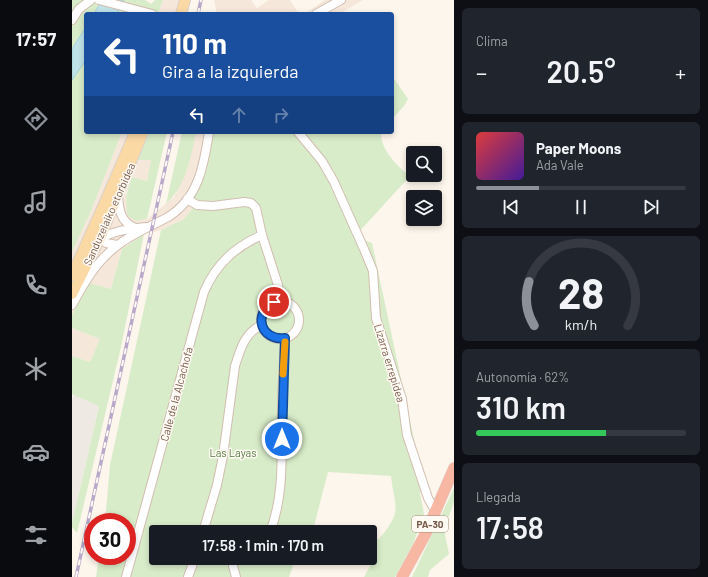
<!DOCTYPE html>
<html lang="es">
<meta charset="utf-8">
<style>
body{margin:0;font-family:Barlow,sans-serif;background:#20242c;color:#f1f3f6;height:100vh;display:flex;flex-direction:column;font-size:15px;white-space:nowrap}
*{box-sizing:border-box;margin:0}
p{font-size:13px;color:#9ea1a6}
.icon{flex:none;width:22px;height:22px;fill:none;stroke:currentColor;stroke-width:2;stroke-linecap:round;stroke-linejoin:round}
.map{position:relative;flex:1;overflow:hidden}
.side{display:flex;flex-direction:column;gap:8px;padding:8px;background:#0d0f14;width:254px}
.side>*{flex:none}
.hud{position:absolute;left:12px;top:12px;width:310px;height:122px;border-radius:4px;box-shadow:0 2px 6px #0003;background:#1a4fa0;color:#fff;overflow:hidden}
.controls{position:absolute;left:334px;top:146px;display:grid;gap:8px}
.controls a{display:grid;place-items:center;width:36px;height:36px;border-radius:4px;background:#171b24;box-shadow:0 2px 6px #0003;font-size:20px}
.speed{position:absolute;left:12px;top:513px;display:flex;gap:8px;font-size:20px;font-weight:700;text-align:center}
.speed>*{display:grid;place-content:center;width:52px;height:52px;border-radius:50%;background:#171b24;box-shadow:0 2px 6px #0003;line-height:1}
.speed .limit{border:6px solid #d22;background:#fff;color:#111}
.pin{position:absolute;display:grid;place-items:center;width:34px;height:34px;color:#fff;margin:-17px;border:2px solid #fff;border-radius:50%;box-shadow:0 1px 4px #0007}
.me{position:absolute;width:44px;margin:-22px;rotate:0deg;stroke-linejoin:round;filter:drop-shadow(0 0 3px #0008)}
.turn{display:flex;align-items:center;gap:14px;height:84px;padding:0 12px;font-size:18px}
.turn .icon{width:52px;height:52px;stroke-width:2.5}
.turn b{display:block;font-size:28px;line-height:34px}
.lanes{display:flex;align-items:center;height:38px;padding:0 12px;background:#0003;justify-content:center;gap:20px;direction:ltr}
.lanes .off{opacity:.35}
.big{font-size:30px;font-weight:600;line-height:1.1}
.side .card{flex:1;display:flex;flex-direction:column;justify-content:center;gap:6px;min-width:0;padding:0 14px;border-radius:6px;background:#20242c}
.side .dial{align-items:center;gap:0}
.dial svg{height:104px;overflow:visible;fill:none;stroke:#363941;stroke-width:7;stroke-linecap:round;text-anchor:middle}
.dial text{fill:#f1f3f6;stroke:none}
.song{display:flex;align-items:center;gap:12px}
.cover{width:48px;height:48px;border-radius:6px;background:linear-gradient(135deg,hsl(0 70% 55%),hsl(260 70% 35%))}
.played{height:4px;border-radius:2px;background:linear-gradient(90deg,#8c9099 30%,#363941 30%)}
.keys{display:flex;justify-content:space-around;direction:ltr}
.heat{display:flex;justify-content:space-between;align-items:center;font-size:22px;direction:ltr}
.charge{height:6px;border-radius:3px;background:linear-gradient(90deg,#34c759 62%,#363941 0)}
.trip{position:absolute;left:77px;top:525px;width:228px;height:40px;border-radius:4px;background:#171b24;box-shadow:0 2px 6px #0003;font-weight:600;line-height:40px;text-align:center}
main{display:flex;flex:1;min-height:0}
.tab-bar{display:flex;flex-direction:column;width:72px;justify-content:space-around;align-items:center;background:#090b0e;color:#9ea1a6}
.tab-bar .icon{width:28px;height:28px}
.tab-bar .current{color:#8c9099}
.tab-bar b{font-size:18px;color:#f1f3f6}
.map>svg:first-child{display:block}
</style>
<main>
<nav class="tab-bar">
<b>17:57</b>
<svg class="icon current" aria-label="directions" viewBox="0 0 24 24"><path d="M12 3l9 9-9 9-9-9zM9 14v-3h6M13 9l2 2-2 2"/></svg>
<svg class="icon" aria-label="music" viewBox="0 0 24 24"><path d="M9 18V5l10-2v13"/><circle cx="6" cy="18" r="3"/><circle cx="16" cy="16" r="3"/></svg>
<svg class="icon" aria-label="phone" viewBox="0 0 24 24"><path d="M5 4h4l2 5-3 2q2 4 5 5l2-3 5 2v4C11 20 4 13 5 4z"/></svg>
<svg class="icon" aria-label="climate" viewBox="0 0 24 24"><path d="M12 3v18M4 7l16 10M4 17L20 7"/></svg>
<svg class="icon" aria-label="car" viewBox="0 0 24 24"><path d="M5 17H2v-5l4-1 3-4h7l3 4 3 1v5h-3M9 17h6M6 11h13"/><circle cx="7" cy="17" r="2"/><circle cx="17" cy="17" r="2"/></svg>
<svg class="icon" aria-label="filters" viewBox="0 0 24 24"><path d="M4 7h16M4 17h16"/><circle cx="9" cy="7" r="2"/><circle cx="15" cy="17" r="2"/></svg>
</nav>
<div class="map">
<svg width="382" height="577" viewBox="0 0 382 577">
<rect width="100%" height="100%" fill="#fdf6ec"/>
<path fill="#f5e8da" d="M91,0H118L114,14H86Z
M142,0H179L185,8L197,0H218L227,14H145Z
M253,0H291L267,14H232Z
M50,132H78L66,160H79L75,181L60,177L54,194L75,219L102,197L115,170L124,132H137L131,166L116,199L127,200L112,219L89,230L72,234L50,249L39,289L17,283L0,315V252L19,211Z
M0,328L28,339L18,362L0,356Z"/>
<path fill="#efe9e4" d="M2,394L27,405L0,523V401Z"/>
<path fill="#d8ecc9" d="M0,0H30L22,14H14V27L0,49Z
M52,0H73L79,4L83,0H91L86,14H45Z
M14,60V132H50L19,211L0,252V80Z
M320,80H323L336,99L332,106L320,119Z
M78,132H95L75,219L64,221L56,216C52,199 55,193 60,177L75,181L79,160H65Z
M110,132H124C119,157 114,186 94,204Z
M137,132H309C308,149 325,166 338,176L286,233L289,239L300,243L352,486L348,493L352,514L341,544L323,577H292L302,559V554L298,552V539H307C331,510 323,509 319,476L256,472L242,526L262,532H84V558H224L217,577H24L27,556H55V522H33L38,465L89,230L112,219L126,201L115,199L131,166Z
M72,234L49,347L5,533L0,527V523L27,406L0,394V356L18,362L28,339L0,328V315L17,283L39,289L50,249Z
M382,488V502L372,530L377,554L358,570L356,577H340Z"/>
<path fill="#bfe3e8" stroke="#a5d3da" d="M30,0H52L45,14H22Z
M14,27V60L0,80V49Z"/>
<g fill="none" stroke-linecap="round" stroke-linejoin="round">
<defs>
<path id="minor" d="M27,0L80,14
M244,14L269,0
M0,20L7,9L19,0
M226,132L250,161L262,182L292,249L301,271L304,318L330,399L335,435L356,498L364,512
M46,196C47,211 49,222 63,228
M115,199L125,205L141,206L172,202L179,203L184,208L190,235L206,285L207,301
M27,234L28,238L34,243L45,245
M26,239C40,232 59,228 74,227
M189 320a19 19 0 1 1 38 0a19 19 0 1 1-38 0Z
M0,305C12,283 25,260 46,245C61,233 80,226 96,217C127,198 132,164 137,132
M131,532L145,485L151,456L163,366C168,350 173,332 190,325
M198,532C213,494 209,452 210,411C210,387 212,363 213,338
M161,558V566L164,577
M54,577L132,292C144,264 163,247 190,235
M116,577L123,558"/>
<path id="major" d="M109,14L113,0
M0,275L33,202L63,132
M0,294L28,238L71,132"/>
<path id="highway" d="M330,577L354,533L382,468"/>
</defs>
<use href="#minor" stroke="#d1beb0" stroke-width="10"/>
<use href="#major" stroke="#dad1cd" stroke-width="12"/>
<use href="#highway" stroke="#dad1cd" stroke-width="12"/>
<use href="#minor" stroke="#fff" stroke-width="8"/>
<use href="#major" stroke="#fbd9a5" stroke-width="10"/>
<use href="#highway" stroke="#f7b7a3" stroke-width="11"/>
<defs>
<path id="rail" d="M126,14L129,0
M4,577L101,132"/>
</defs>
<use href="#rail" stroke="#b9a8c9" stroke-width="3.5"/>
<use href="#rail" stroke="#fffaf3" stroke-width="2" stroke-dasharray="6" stroke-linecap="butt"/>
</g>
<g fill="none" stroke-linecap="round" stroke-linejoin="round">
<defs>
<path id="route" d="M202,302C180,314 189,341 213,338L210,439"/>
</defs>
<use href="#route" stroke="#114b97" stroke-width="10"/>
<use href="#route" stroke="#1a73e8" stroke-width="7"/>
<path stroke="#f59e0b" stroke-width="7" d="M211,374L213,342"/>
</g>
<g text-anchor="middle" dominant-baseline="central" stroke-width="3" stroke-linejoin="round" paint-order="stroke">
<rect fill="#fffaf3" stroke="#a28b7f" stroke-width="1" x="340" y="516" width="36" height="16" rx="3"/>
<g font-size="10" font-weight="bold" fill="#7a5c4d">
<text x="358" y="524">PA-30</text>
</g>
<g font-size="11" fill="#7a5c4d" stroke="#fffaf3">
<text transform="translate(37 214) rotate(-66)">Sanduzelaiko etorbidea</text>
<text transform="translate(318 363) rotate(73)">Lizarra errepidea</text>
<text transform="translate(104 394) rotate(-75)">Calle de la Alcachofa</text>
</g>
<g font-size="11" fill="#537a41" stroke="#fffaf3">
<text x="161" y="452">Las Layas</text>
</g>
</g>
</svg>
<div class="controls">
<a><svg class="icon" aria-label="search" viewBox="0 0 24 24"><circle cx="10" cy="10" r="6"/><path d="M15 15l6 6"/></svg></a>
<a><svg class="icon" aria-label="layers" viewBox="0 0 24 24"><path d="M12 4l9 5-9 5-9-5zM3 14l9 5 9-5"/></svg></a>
</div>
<div class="speed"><div class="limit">30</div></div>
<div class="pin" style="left:202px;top:302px;background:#d93025"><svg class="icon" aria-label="arrive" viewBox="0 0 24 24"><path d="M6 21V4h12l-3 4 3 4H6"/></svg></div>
<svg class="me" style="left:210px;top:439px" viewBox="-20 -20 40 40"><circle r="17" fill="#1a73e8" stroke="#fff" stroke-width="3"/><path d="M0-11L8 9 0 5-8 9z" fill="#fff"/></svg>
<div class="trip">17:58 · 1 min · 170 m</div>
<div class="hud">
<div class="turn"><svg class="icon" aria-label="left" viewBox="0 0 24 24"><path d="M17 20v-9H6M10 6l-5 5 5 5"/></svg><div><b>110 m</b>Gira a la izquierda</div></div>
<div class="lanes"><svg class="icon" aria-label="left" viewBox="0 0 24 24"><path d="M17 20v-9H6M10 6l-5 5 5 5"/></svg><svg class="icon off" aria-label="ahead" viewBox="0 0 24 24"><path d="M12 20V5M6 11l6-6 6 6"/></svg><svg class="icon off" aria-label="right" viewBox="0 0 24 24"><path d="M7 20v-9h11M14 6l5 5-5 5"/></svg></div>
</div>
</div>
<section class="side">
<div class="card"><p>Clima</p>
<div class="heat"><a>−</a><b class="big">20.5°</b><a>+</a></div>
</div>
<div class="card">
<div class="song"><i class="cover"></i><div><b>Paper Moons</b><p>Ada Vale</p></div></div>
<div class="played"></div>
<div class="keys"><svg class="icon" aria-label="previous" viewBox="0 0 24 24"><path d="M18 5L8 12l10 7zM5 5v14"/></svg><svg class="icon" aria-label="pause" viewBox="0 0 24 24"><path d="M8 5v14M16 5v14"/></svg><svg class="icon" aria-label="next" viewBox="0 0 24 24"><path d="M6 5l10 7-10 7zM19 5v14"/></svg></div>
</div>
<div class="card dial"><svg viewBox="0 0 100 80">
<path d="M14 69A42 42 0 1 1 86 69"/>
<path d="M14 69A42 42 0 0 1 10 35" stroke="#8c9099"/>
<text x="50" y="56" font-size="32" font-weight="700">28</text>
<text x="50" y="72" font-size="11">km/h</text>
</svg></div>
<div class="card"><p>Autonomía · 62%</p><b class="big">310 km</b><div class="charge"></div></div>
<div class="card"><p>Llegada</p><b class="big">17:58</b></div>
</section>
</main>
